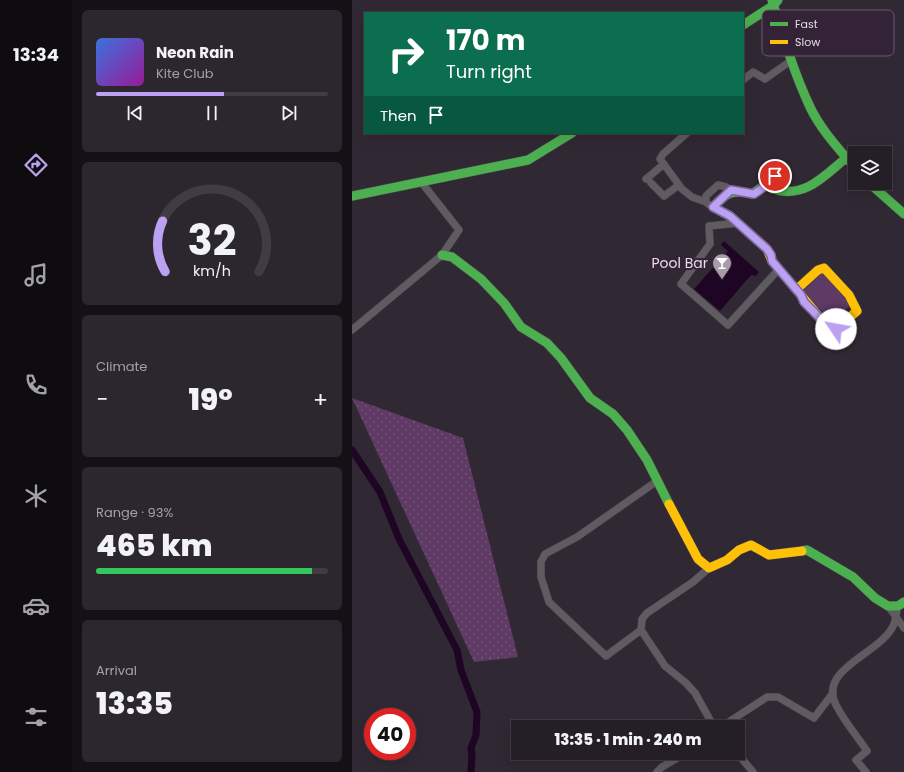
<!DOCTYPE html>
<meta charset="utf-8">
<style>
body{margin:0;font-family:Poppins,sans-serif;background:#2c272e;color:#f1f3f6;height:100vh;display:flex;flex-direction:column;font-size:15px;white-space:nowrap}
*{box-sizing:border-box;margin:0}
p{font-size:13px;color:#a3a2a7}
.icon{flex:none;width:22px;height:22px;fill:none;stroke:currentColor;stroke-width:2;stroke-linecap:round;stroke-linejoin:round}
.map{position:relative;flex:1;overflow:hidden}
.details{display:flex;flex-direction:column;gap:10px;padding:10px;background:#141015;width:280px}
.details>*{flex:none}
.top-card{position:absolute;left:12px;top:12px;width:380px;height:122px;border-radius:0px;box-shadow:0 4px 16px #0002,0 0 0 1px #413c43;background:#0b6e4f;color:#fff;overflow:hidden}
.controls{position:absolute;left:496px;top:146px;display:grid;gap:8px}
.controls a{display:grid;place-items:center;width:44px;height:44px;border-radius:0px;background:#241e26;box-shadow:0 4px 16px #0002,0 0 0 1px #413c43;font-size:20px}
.speed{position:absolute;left:12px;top:708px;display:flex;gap:8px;font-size:20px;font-weight:700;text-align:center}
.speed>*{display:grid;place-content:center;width:52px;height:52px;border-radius:50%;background:#241e26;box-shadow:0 4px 16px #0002,0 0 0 1px #413c43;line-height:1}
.speed .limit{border:6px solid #d22;background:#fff;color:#111}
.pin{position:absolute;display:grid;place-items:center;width:34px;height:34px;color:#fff;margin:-17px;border:2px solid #fff;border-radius:50%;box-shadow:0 1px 4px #0007}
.me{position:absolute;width:44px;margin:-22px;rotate:303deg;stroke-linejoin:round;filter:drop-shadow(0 0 3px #0008)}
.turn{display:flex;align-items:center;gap:14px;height:84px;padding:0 16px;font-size:18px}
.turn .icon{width:52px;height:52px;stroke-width:2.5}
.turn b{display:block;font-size:28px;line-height:34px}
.then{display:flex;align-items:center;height:38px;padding:0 16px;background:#0003;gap:8px;font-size:15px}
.big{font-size:30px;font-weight:800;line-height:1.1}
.details .widget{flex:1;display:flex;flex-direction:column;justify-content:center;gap:6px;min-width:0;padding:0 14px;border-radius:6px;background:#2c272e}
.details .dial{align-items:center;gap:0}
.dial svg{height:104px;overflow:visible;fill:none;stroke:#413c43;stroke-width:7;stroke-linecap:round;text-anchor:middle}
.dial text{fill:#f1f3f6;stroke:none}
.song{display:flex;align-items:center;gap:12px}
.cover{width:48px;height:48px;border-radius:6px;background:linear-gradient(135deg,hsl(220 70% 55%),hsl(300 70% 35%))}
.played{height:4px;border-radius:2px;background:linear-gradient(90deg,#bca0f2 55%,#413c43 55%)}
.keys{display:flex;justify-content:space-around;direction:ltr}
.heat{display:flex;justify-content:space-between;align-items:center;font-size:22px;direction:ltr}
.charge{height:6px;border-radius:3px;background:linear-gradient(90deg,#34c759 93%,#413c43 0)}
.trip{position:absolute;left:159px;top:720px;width:234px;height:40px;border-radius:0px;background:#241e26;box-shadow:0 4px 16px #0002,0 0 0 1px #413c43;font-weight:800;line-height:40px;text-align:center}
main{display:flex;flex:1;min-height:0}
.tab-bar{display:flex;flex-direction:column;width:72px;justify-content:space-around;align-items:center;background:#0e0c0f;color:#a3a2a7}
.tab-bar .icon{width:28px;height:28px}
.tab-bar .selected{color:#bca0f2}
.tab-bar b{font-size:18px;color:#f1f3f6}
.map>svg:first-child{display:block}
</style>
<main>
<nav class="tab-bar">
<b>13:34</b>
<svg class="icon selected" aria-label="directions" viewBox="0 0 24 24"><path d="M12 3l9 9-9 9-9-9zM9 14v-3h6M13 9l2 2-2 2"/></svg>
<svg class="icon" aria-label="music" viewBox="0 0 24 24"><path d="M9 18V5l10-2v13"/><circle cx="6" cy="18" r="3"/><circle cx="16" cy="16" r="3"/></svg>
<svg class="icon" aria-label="phone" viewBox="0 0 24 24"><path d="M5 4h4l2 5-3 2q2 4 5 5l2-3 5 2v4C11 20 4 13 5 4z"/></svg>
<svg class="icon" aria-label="climate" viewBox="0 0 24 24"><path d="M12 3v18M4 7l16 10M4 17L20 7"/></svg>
<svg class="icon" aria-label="car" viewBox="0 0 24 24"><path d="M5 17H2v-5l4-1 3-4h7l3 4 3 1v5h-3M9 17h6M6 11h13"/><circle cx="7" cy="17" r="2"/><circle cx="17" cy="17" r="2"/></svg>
<svg class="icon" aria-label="filters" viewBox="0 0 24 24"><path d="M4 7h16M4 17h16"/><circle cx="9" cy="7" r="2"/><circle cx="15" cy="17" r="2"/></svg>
</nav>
<section class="details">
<div class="widget">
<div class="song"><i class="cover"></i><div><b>Neon Rain</b><p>Kite Club</p></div></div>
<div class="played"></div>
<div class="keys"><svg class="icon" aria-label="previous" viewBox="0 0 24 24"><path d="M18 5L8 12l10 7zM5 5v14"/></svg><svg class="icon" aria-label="pause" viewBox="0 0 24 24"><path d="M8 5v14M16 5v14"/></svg><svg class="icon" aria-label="next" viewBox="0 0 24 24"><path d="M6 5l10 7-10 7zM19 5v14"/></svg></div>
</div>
<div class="widget dial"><svg viewBox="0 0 100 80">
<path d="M14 69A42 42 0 1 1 86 69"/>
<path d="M14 69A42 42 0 0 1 12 30" stroke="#bca0f2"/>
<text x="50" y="56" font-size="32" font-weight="700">32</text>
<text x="50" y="72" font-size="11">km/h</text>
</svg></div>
<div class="widget"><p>Climate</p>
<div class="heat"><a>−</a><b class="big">19°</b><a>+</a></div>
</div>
<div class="widget"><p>Range · 93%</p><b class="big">465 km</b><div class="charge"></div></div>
<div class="widget"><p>Arrival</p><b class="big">13:35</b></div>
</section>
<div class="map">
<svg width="552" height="772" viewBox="0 0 552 772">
<defs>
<pattern id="grass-dots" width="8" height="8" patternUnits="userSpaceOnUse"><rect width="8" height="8" fill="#5e3a64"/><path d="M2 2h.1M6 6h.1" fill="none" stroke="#75567a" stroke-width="1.8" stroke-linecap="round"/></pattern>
</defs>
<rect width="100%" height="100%" fill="#302832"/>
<path fill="url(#grass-dots)" d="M0,398L111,438L166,657L122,662Z"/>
<path fill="#5e3a64" d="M471,272L499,305L479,321L451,291Z"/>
<path fill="#1e0523" d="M372,241L407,272L404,276L399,275L368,311L342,289L376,251L369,245Z"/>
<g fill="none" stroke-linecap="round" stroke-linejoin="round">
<path stroke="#1e0523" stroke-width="7" d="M0,450L28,492L47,539L105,650L109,670L125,712L124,735L119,748L120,754L119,772"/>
<defs>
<path id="street" d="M391,80L401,72L413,79L440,60
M335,133L311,154L308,159L330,189L340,197L354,202
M294,179L312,164
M299,183L312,196L327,185
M415,185L417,178L425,177L428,183L425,190
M356,204L354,202V196L366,185L374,187L379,190
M386,223L357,226L358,244L329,284L376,325L427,269
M0,330L90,255L107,230L70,183
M357,568L341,582L295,613L290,619L289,630L313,666L334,683L343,693L362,727
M536,606L552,628
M289,630L254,656L197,602L189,577V562L193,554L225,537L305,481
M369,727L415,697H426L462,718L481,693
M385,753L401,772
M305,772L310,767L334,753
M514,772L504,760L515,751C505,736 492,721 484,705C465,668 530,654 542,624C544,619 544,612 546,606"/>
<path id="fast" d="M420,0C431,36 442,73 458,107C469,130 487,149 503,168
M391,25L422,5L426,0
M517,183L552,214
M0,196L176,160L220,133
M398,234L378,216L361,207C373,193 382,189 400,194L413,185C416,186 418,188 421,189C453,199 472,176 494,158
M90,255L100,257L129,279L152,303L169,327L195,343L209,358L238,398L261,414L275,430L295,460L317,504
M450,551L455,550L501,577L523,598L536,606H546L552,602"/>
<path id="slow" d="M398,234L415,249L420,261L475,326L484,329L505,311L497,295L472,268L466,270L445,289
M317,504L346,559L357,568L375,560L387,550L399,545L417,555L450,551"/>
</defs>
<use href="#street" stroke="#4c454e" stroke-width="8"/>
<use href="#fast" stroke="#4c454e" stroke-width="10"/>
<use href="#slow" stroke="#4c454e" stroke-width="10"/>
<use href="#street" stroke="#5f5b60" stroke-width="7"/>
<use href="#fast" stroke="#4caf50" stroke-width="9"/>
<use href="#slow" stroke="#ffc107" stroke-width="9"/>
</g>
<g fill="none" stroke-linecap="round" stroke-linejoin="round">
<defs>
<path id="route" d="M423,176L418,178L415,185L402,194L379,190L361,207L378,216L415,249L419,255L420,261L449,295L452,302L462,312L475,326L484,329"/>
</defs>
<use href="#route" stroke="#7a689d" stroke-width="10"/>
<use href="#route" stroke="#bca0f2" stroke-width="7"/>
</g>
<defs>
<symbol id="bar-pin" viewBox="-11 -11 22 30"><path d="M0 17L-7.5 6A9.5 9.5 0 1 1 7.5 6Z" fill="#a79ca8" stroke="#342337"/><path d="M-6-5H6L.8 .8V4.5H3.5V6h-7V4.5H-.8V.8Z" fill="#fff"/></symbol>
</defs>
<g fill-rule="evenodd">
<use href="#bar-pin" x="359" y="252" width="22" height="30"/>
</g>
<g text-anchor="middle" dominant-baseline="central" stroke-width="4" stroke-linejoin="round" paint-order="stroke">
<g font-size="14" fill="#e7dbe8" stroke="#342337" text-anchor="end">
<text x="356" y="263">Pool Bar</text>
</g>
</g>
<rect x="410" y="10" width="132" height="46" rx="6" fill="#342337" stroke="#6a5a6c" stroke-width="1"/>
<rect x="418" y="22" width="18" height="4" fill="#4caf50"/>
<rect x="418" y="40" width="18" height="4" fill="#ffc107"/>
<g font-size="11" fill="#e7dbe8">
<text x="443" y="28">Fast</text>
<text x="443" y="46">Slow</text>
</g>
</svg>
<div class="controls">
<a><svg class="icon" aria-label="layers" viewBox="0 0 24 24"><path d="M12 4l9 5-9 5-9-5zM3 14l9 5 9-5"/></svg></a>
</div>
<div class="speed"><div class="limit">40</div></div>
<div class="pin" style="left:423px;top:176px;background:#d93025"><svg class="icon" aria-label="arrive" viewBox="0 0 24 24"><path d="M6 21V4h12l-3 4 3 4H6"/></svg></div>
<svg class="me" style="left:484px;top:329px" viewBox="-20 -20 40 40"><circle r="19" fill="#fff"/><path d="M0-13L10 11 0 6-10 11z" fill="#bca0f2"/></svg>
<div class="trip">13:35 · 1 min · 240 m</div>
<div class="top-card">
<div class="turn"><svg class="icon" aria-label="right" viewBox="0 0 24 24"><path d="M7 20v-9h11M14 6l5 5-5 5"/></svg><div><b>170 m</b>Turn right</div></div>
<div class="then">Then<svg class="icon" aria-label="arrive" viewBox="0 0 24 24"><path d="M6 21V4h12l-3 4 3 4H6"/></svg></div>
</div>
</div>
</main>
